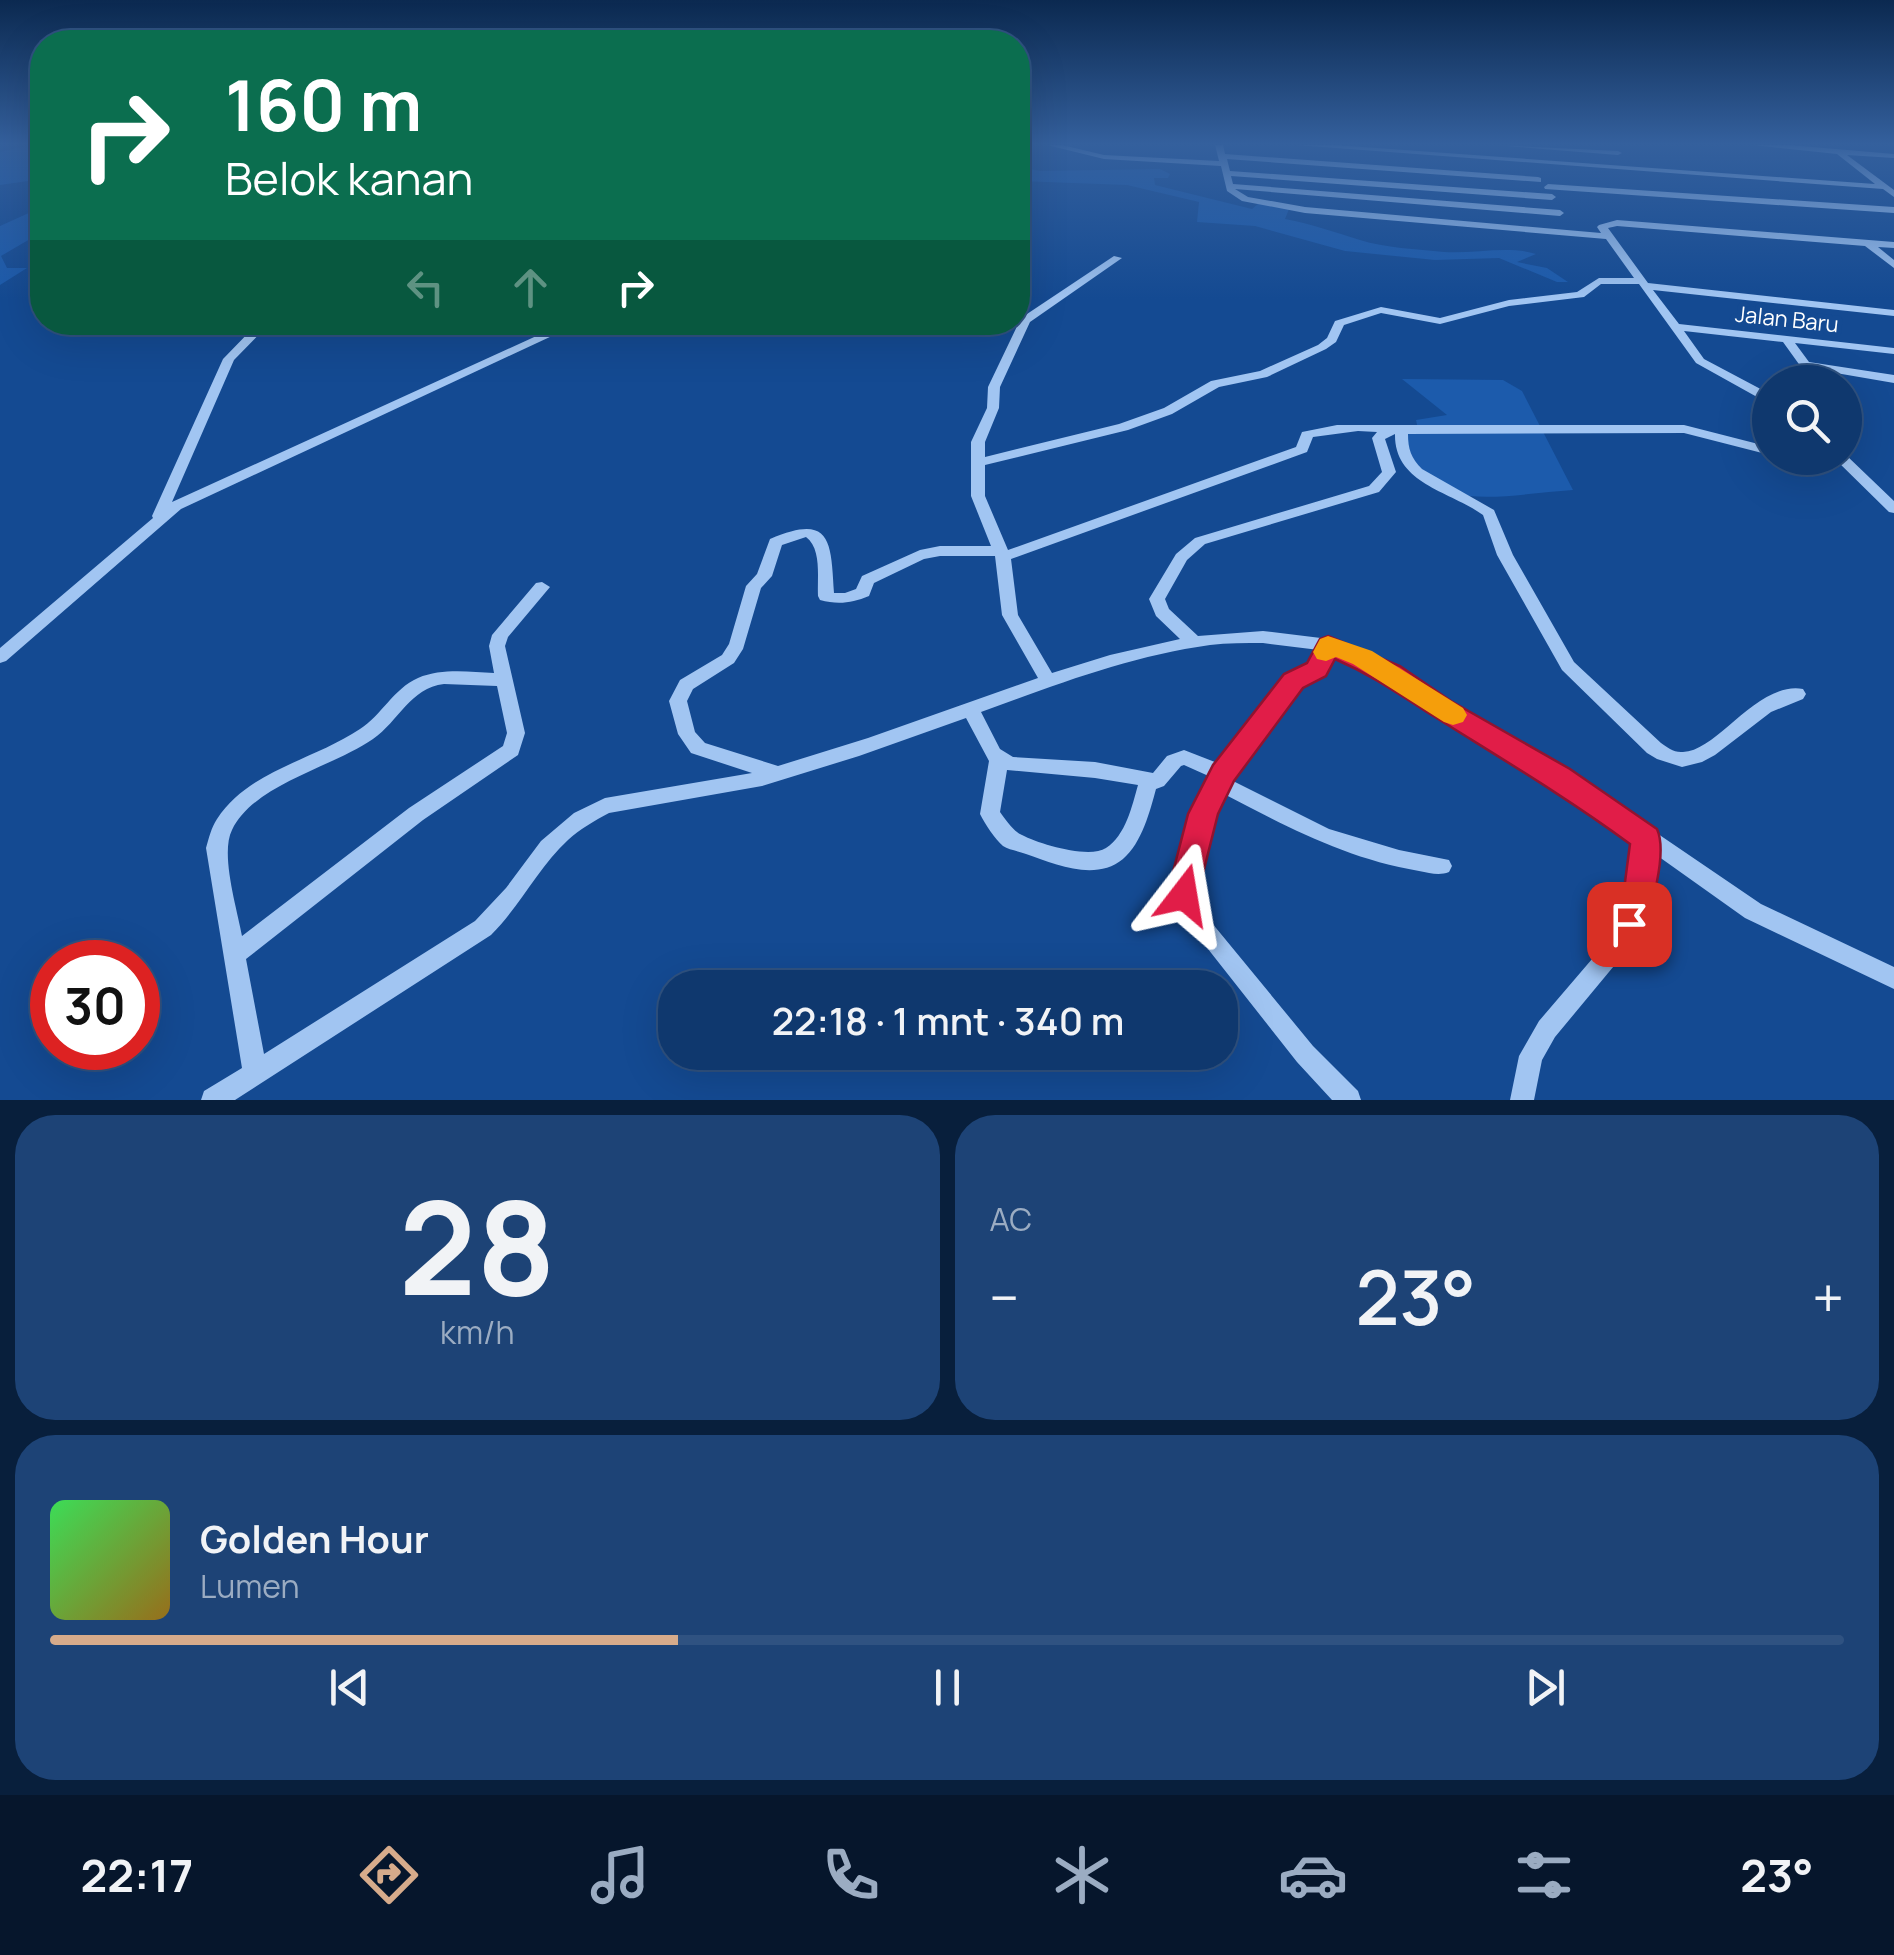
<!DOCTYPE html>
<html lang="id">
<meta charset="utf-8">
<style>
body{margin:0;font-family:Manrope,sans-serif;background:#1d4376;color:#f1f3f6;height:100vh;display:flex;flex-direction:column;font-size:38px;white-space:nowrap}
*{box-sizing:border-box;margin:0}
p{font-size:32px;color:#9bacc2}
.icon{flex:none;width:55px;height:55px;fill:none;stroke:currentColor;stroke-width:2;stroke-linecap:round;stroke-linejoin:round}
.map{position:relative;height:1100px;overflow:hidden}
.side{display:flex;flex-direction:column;gap:15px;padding:15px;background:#081f3c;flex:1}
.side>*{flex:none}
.guide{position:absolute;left:30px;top:30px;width:1000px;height:305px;border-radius:40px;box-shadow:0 10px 40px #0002,0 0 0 2px #2f5281;background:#0b6e4f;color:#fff;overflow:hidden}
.buttons{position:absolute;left:1752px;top:365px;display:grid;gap:20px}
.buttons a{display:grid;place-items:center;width:110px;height:110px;border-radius:50%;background:#0f386e;box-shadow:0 10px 40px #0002,0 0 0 2px #2f5281;font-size:50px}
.speed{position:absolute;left:30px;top:940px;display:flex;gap:20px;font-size:50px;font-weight:700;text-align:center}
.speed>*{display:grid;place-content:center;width:130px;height:130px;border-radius:50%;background:#0f386e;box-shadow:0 10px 40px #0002,0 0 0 2px #2f5281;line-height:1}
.speed .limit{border:15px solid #d22;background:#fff;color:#111}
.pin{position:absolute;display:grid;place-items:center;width:85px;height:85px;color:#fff;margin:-42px;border-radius:20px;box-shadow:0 5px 15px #0006}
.me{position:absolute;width:110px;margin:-55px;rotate:14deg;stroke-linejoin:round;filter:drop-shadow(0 0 8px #0008)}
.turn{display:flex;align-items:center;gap:35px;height:210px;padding:0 30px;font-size:45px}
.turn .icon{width:130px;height:130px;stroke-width:2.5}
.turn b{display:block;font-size:70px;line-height:85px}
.lanes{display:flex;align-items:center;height:95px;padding:0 30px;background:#0003;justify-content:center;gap:50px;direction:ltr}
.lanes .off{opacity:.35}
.big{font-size:75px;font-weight:600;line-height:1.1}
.side .card{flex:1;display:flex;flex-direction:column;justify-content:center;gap:15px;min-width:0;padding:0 35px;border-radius:40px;background:#1d4376}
.side .dial{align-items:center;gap:0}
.dial b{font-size:130px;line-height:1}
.song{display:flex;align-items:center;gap:30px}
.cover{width:120px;height:120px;border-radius:15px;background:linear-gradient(135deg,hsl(130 70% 55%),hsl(40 70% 35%))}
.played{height:10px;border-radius:5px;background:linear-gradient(90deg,#d6ab8b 35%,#2f5281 35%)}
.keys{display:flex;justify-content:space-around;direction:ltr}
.heat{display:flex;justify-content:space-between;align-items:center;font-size:55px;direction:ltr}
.side .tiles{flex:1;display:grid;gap:15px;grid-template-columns:1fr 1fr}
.card:last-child{grid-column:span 2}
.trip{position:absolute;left:658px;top:970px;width:580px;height:100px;border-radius:40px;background:#0f386e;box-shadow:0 10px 40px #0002,0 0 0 2px #2f5281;font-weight:600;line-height:100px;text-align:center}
.dock{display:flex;height:160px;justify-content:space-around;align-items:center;background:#06162c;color:#9bacc2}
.dock .icon{width:70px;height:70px}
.dock .on{color:#d6ab8b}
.dock b{font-size:45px;color:#f1f3f6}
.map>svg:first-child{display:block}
</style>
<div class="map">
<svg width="1894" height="1100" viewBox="0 0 1894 1100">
<rect width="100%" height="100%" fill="#144a92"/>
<path fill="#1c5bac" d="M31,145H42V179L0,185V152Z
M1018,150H1022L1028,160L1020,167L1040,171L1160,169L1170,174L1168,178H1154L1155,185L1252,209L1259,203L1289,209L1285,219C1312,224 1334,232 1360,240C1385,248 1417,249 1444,252C1475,254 1508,245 1536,254L1517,262L1547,268L1568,282H1557L1499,258L1435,260L1345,251L1255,226L1197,222L1199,202L1127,185L1019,181Z
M42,207V232L1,256L7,268H27L0,285V226Z
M1402,379L1503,380L1522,391L1573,490C1540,492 1502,499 1469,496C1438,493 1398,463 1404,429H1418L1416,420L1447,415Z"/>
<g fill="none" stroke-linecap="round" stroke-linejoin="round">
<path fill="#a1c5f2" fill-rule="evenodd" d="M1047,145H1062L1104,155L1219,161L1215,145H1223L1225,154L1538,177L1541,178V182L1227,159L1230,171L1552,194L1556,197L1552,200L1231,176L1233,184L1560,210L1564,213L1560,216L1235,189L1248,197L1305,207L1601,233L1597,227L1599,225L1617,220L1894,242V248L1878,247L1894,260V268L1865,246L1617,226L1608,228L1648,283L1894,310V316L1653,290L1679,324L1894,348V354L1795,343L1809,362L1894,375V383L1801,367L1783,342L1684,331L1704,359L1770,394V403L1766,402L1696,363L1639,284H1601L1584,297L1509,306L1440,324L1381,313L1344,325L1336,342L1326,349L1267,377L1219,387L1172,414L1128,430L985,465V496L1008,550L1296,447L1302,432L1337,425H1684L1770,447V455L1684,433L1408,434C1408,449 1411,458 1422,469L1494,510L1513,555L1574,662L1661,743C1667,747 1674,753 1683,752C1718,751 1757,681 1803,689L1806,694L1803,699L1771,712L1715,755L1702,762L1682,767L1657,759L1647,753L1562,670L1497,555L1483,515C1450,491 1394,484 1395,434L1385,439L1396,472L1379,492L1205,544L1187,560L1165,599L1169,609L1198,636L1263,631L1329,639L1369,653L1567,772L1761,904L1894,967V989L1745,918L1655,854L1651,882L1633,943L1555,1037L1542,1060L1534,1100H1510L1519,1056L1539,1021L1616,931L1631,882L1636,841L1553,782L1357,661L1333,654C1324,670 1311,675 1298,687C1271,713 1247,746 1231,780L1329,829L1399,850L1449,860L1452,866L1449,872C1439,876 1430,873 1419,871C1347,859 1287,827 1224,794L1213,815L1193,900L1313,1046L1358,1091L1361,1100H1332L1297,1062L1171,902L1193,814L1213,778L1184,765L1181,766L1164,786L1156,789C1150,811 1142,843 1123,859C1095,882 1055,864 1026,854C1019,851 1009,850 1003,846C995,839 985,824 980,814L989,761L966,718L859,756L762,786L609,813C594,821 580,829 568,840C538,868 520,906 491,935L235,1100H201L204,1091L242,1068L206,848C209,838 211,828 217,819C249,770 314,760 360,729C382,715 393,689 418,678C442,668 469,672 494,673L489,646L492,635L536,583L542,582L550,587L508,637L505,646L525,733L518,755L423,820L246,959L264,1054L475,921L506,888L541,841L574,813L605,798L752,773L691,753L678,734L669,701L680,680L722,655L729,644L746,586L757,574L770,539C831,513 831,540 834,593H845L856,589L862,576L920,550L940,546H991L971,496V442L987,408L988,387L1021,318L1114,256L1122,258L1030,322L1000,387L999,408L985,442V457L1119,424L1164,408L1211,381L1260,371L1318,345L1327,338L1335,321L1381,307L1440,318L1509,300L1577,292L1599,278H1634L1606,239L1305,213L1242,201L1227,191L1221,166L1104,159ZM1358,431L1377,432L1372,438L1382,472L1369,486L1195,538L1176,554L1149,599L1156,616L1180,639L1110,655L1052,673L1018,615L1011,559L1307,452L1313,437ZM806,537C822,549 817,577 818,596L820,600C838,605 852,603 869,596L874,583L924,559L940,556H995L1002,615L1038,678L868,738L778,766L705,743L695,732L687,701L693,689L734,663L743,649L761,588L772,576L782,545ZM1263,643L1319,650C1310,665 1295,670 1283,681C1258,705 1237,734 1220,764L1184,750L1167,756L1153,773L1095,762L1013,757L1000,749L981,712C1055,685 1130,656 1210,645C1227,643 1246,643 1263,643ZM444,684L497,686L507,733L503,746L409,808L242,936C237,908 220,854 232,830C254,784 333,767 373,739C399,721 410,688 444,684ZM1007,770L1095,778L1138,785C1132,806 1126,835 1106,848C1089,859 1039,844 1022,835C1013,831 1006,820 1000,812Z
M1296,145H1335L1875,184L1837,154L1753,145H1789L1894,154V158L1847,155L1894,190V197L1883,189Z
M1494,145L1618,151L1622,153L1618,155Z
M1548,184L1894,207V213L1545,189L1544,187Z
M259,322H271L234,360L172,502L567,322H582L181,509L6,661L0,663V648L153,518L152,516L223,359Z
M1846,455L1894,501V513L1889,512L1834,458H1845Z"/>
</g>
<linearGradient id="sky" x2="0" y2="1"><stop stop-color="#0b2950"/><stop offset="0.48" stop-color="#34609d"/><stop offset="1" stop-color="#34609d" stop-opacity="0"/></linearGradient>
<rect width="1894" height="299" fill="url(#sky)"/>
<path fill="#e11d48" stroke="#92132f" stroke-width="2.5" d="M1328,636L1400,666L1451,701L1570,769L1657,829C1668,853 1651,911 1641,935L1629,939L1617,935L1613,924L1625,882L1630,844C1566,797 1502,759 1435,717C1400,695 1374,676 1335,659L1326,676L1303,688L1234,781L1218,814L1195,905L1184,909L1172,905L1167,895L1188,814L1213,765L1284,674L1307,663L1320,639Z"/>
<path fill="#f59e0b" d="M1328,636L1372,651L1463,708L1467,715L1463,722L1453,725L1444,722L1353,664L1336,657L1326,661L1317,659L1313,652L1320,639Z"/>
<g text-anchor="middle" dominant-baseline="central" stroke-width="10" stroke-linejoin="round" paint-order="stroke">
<g font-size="22" fill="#fff" stroke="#144a92">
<text transform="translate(1787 319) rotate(6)">Jalan Baru</text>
</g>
</g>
</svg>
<div class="buttons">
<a><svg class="icon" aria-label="search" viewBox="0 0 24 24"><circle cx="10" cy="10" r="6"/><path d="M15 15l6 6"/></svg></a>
</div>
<div class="speed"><div class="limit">30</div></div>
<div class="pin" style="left:1629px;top:924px;background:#d93025"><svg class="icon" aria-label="arrive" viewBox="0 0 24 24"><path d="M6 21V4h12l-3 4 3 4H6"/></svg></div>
<svg class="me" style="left:1184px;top:895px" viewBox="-20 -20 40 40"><path d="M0-17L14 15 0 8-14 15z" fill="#e11d48" stroke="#fff" stroke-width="4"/></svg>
<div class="trip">22:18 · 1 mnt · 340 m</div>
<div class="guide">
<div class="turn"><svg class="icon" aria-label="right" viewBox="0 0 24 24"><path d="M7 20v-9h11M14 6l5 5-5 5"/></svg><div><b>160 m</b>Belok kanan</div></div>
<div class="lanes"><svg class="icon off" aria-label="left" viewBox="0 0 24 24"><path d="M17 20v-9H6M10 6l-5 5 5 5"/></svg><svg class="icon off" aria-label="ahead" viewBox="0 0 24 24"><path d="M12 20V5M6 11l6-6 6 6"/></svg><svg class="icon" aria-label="right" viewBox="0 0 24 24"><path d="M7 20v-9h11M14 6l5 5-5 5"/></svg></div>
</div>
</div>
<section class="side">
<div class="tiles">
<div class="card dial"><b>28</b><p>km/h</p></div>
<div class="card"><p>AC</p>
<div class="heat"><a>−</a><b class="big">23°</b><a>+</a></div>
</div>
<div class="card">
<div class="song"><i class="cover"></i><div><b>Golden Hour</b><p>Lumen</p></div></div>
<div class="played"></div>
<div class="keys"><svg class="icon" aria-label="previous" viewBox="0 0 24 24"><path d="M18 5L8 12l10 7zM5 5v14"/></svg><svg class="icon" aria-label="pause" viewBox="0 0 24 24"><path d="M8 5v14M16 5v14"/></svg><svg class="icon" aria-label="next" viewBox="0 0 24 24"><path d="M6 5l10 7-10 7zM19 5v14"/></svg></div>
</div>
</div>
</section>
<nav class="dock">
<b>22:17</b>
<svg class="icon on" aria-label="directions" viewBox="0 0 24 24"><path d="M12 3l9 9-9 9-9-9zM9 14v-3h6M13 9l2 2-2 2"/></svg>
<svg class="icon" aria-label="music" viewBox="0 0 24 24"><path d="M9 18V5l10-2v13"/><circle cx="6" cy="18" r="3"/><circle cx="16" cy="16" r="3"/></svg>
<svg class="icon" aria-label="phone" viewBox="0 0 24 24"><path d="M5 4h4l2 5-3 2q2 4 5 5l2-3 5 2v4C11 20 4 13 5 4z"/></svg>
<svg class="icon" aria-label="climate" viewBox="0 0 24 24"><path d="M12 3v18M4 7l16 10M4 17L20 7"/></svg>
<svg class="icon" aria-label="car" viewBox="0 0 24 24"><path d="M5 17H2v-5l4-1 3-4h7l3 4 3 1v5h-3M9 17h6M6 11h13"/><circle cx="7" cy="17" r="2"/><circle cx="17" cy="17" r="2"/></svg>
<svg class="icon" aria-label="filters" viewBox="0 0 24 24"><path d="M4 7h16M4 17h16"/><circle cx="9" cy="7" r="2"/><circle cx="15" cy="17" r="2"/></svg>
<b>23°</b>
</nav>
